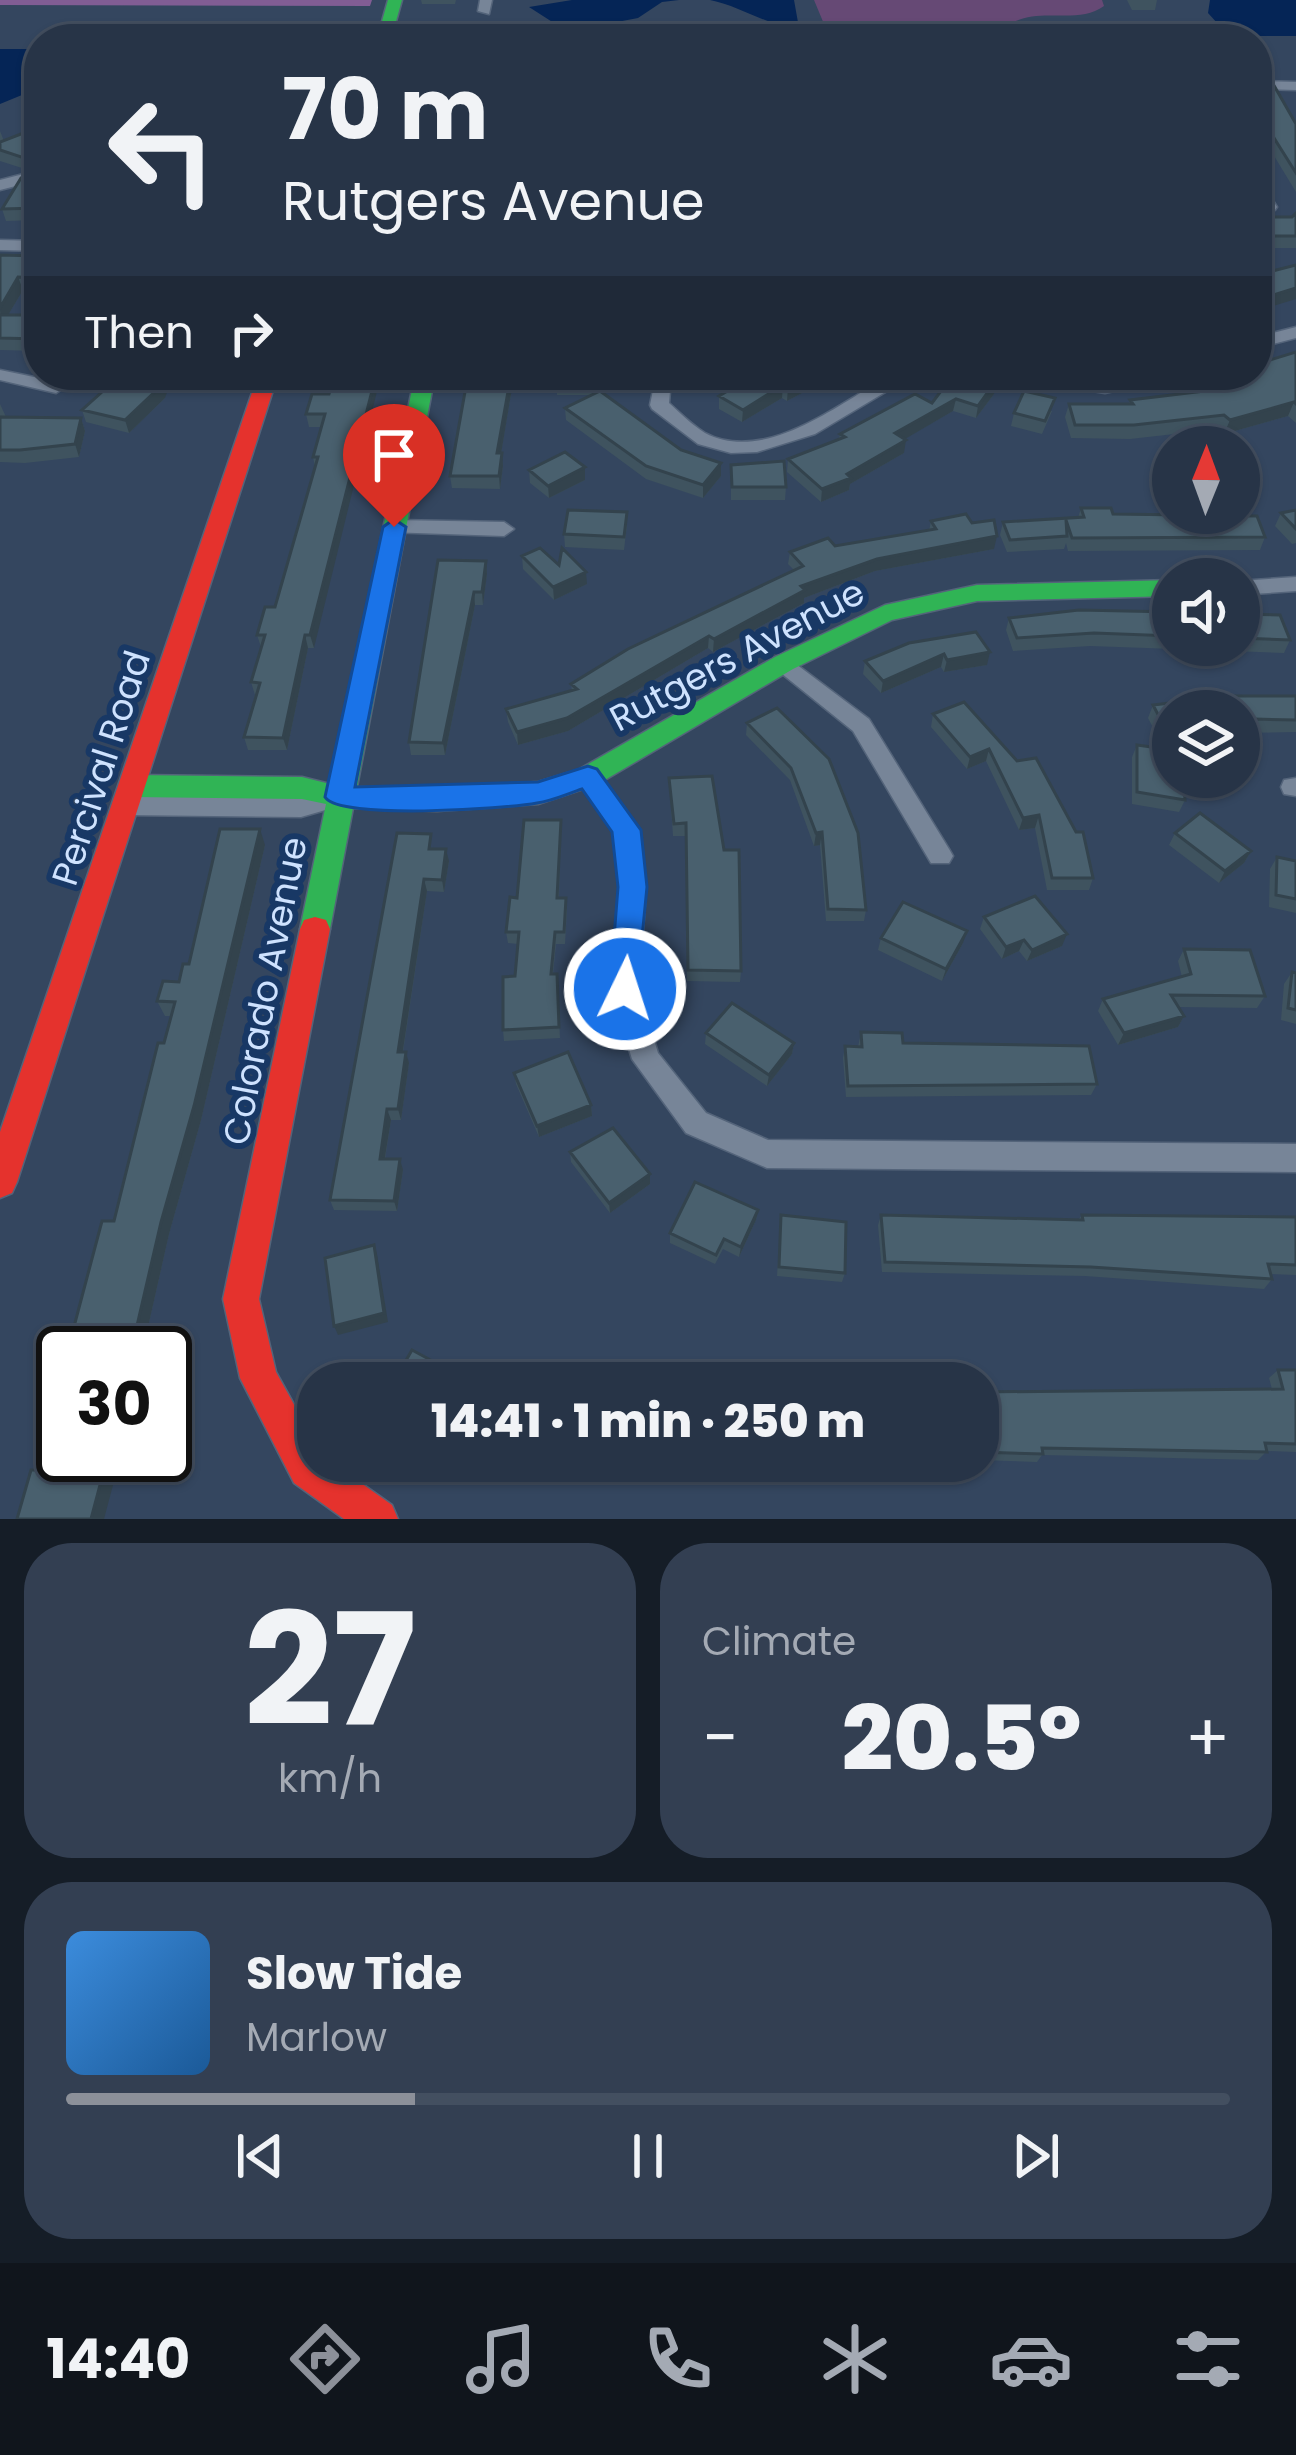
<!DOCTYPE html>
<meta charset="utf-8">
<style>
body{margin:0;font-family:Poppins,sans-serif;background:#333f52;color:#f1f3f6;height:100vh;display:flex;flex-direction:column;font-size:45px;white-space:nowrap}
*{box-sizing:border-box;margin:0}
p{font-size:39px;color:#a4aab4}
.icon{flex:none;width:66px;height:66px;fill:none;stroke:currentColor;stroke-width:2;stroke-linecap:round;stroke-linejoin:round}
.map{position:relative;height:1519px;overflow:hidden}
.panel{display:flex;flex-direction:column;gap:24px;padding:24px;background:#151d27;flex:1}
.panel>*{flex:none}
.banner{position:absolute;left:24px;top:24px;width:1248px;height:366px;border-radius:48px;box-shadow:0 3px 9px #0004,0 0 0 3px #434f60;background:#273447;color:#f1f3f6;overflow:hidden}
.needle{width:78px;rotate:1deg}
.buttons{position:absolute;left:1152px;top:426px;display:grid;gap:24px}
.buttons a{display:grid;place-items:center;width:108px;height:108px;border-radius:50%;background:#273447;box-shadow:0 3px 9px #0004,0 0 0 3px #434f60;font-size:60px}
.speed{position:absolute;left:36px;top:1326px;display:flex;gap:24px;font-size:60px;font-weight:700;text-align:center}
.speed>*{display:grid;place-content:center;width:156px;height:156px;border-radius:50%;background:#273447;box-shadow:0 3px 9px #0004,0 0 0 3px #434f60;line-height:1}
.speed .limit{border:6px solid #111;border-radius:18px;background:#fff;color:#111}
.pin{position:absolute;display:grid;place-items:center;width:102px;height:102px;color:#fff;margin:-123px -51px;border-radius:50% 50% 50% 0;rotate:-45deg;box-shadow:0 0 12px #0007}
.pin .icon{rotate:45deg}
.me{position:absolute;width:132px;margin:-66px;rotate:4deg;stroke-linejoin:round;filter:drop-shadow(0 0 9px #0008)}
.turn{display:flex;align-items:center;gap:42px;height:252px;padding:0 60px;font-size:54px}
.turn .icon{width:156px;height:156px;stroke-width:2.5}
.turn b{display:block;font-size:84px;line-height:102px}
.then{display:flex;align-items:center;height:114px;padding:0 60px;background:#0003;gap:24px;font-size:45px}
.big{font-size:90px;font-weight:800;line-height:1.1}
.panel .tile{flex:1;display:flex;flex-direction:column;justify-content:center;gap:18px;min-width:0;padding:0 42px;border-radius:48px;background:#333f52}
.panel .dial{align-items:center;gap:0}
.dial b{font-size:156px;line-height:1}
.song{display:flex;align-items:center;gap:36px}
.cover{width:144px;height:144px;border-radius:18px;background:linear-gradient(135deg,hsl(210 70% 55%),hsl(210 70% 35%))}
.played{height:12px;border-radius:6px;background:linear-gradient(90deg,#8c9099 30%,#434f60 30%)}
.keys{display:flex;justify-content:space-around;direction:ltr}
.heat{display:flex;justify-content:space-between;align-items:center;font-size:66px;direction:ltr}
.panel .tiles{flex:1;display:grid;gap:24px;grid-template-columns:1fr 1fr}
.tile:last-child{grid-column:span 2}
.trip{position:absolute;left:297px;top:1362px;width:702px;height:120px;border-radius:48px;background:#273447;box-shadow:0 3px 9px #0004,0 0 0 3px #434f60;font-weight:800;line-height:120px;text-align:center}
.tab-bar{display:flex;height:192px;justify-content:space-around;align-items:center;background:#10151c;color:#a4aab4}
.tab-bar .icon{width:84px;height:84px}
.tab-bar .selected{color:#8c9099}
.tab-bar b{font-size:54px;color:#f1f3f6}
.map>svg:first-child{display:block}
</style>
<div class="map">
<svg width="1296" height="1519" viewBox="0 0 1296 1519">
<rect width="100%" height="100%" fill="#34465f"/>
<path fill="#664975" d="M814,0H1102L1104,6C1077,26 1037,5 1009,25L1033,39H858L824,24Z"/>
<path fill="#815d94" d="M0,0H372L370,6L0,5Z"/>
<path fill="#052556" d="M572,0H679L662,2L638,18L596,26L557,25L529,7Z
M710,0H794L799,28C766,26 741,6 710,0Z
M1210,0H1296V36H1229L1208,13Z
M0,49H39V88L0,104Z"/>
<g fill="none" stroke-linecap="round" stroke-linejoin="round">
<defs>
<path id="street" d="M480,0H492L489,14L478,11Z
M1257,81L1296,82V90L1257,89Z
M39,170V180L0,190V180Z
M1257,181L1262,183L1277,207L1275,210L1261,207Z
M0,240L39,241V251L0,250Z
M1296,327V338L1257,348V337Z
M0,370L63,383L65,387L56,393L0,380Z
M656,375H668L671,379L669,403C680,413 692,425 705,433C754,459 813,422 854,397C875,384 889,375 914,375L815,434L757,452L731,453L698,444L652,409L650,405Z
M1013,375C1043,375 1072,380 1102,381C1125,382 1148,375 1171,375L1168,379L1105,393L1022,380Z
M394,520L504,522L514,529L504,536L387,532L384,527Z
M1296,577V591L1239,595V581Z
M784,655L869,719L949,849L953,856L949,863H931L853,731L776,669L773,663L776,657Z
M588,768L597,770L639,829L646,887L639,990L658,1053L706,1113L768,1140L1296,1144V1172L767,1168L686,1133L632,1059L611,990L620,887L614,831L576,777L579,770Z
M1296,778V796L1284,794L1281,787L1284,780Z
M334,789L343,791L346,798L343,805L301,817L127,815L118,812L115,805L118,798L127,795L301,797Z"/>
<path id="fast" d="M388,0H402L391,39H377Z
M415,375H435L357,787L437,789L538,782L578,770L775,657L885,605L977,585L1173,580V596L977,601L892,620L793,669L598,784L538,804L437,811L353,808L330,929L326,938L315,941L304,938L300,929L326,804L302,799L133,797L123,793L119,786L123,779L133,775L302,777L330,784Z"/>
<path id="jam" d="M258,375H278L17,1182L12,1193L0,1198V1132Z
M315,917L326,920L330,929L259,1299L276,1372L318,1448V1461H330L392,1505L398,1519H344L294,1483L240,1378L223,1299L300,929L304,920Z"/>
</defs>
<use href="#street" stroke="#54647a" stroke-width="3"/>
<use href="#fast" stroke="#54647a" stroke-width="3"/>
<use href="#jam" stroke="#54647a" stroke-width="3"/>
<use href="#street" fill="#778598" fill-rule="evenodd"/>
<use href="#fast" fill="#30b455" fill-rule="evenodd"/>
<use href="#jam" fill="#e5322d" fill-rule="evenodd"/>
</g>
<path fill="#3f535f" d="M421,0H456L455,4H422Z
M1127,0H1157L1155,10H1132Z
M1257,59V81L1296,124V192L1257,128Z
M39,127L25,169L0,161V131L4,141Z
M39,178V220L6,221L2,209Z
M1296,213V248H1257V217H1292Z
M0,255L39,256V290H23L8,315H39V351L0,350Z
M1296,352V423L1288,416L1224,434L1219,429L1130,439L1071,438L1065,417L1069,404H1129L1130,400L1185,394L1188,385Z
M557,375H598L596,393L681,450L721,463V476L703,498L646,479L566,420L565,408L591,395H557Z
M735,375H836L787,401L782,398L742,422L719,409V396L745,381Z
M513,382L501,453L503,466L500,489L452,488L450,476Z
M112,383L165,398L129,433L86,422L82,410Z
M329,394L314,648H308L287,750H248L244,737L255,695L251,682L261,647L257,635L275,607L315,467L313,457L322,427H309L306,414Z
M994,394L976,418L953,411L904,439V453L850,484L849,490L821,502L787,472L788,459L839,439L840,434L932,403Z
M0,404L6,417L81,418L85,431L79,457L25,463L0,462Z
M1052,411L1042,434L1011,426L1014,413Z
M731,465L786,487L785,500H731Z
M529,470L585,480L549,498L530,483Z
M1081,508L1113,514L1265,537L1260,550L1068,551L1066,543L1064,549L1007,552L1000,535L1003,522L1078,518Z
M1296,510V543L1292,544L1275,526L1281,513Z
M931,521L994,549L875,571L804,598V603L713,652L708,648L568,731L518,745L508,722L506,709L572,691L571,684L794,570L788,564L790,552L929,531Z
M627,525L624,550L565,547L564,534Z
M522,556L559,565L587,584L554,600L523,569Z
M486,561L487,574L483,605H475L445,755H411L409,742Z
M1173,612V645H1239V614L1290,640L1284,653L1090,646L1013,651L1006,630L1009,618Z
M909,643L987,665L944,672L941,667L881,693L863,674L865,661Z
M1296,696V732L1239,733V711H1173V777L1185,800L1179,812L1132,804V757L1137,745L1164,749L1148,718L1153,705Z
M964,702L1093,878L1089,890H1047L1035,828L1019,830L986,761L967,769L931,727L933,714Z
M747,723L858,833L866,910L864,921H826L820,845L814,846L790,780L746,735Z
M669,778L741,971L740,982L687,981L686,836H673Z
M561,820L559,898L567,910L565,944H556L553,974H557L560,1038L504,1041L503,1030L515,976L518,944L508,943L506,932L517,898Z
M1175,833L1251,851L1244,863L1219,883L1169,845Z
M265,845L201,1120L169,1234L146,1336L150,1341L147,1353H67L114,1221L171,1016H165L157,1001L179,982Z
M434,846L433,849L449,861L444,892L427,891L403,1052L409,1063L401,1120H391L385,1159L403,1170L397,1211L334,1210L330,1200Z
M1277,857L1296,861V913L1269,907L1270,869Z
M984,917L1062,946L1027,961L1019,951L1002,959L980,929Z
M881,938L963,943L942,981L878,950Z
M1184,949L1265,996L1257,1008L1178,1007L1184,1016L1178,1027L1118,1045L1098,1011L1103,999L1182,977L1178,961Z
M1292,972L1296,973V1024L1281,1020L1284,984Z
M861,1032L903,1043L1097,1084L1091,1095L846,1097L843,1058L845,1046L858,1047Z
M706,1033L794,1043L792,1054L767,1086L705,1044Z
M514,1073L591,1105L592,1116L539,1137L516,1084Z
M570,1152L650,1184L610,1213L571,1162Z
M758,1210L756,1220L739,1257L723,1249L715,1264L670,1243V1233Z
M781,1215L845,1273L842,1282L777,1276Z
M881,1215L1078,1220L1082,1215L1296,1217V1275L1270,1274L1272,1279L1264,1289L1085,1276L882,1272L878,1225Z
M63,1368V1423L52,1413Z
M1278,1370H1296V1452L1267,1451L1258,1460L1042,1455L1037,1462L978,1460V1392L1272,1389L1269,1378Z
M510,1461H595L594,1463Z"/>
<path fill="#33434d" d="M39,148V162L25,169L21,157Z
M18,277L23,290L1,327L0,308Z
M1296,288V299L1257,311V300Z
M165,375H173L165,398L129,433L125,420Z
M376,375H381L314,648L310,635Z
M511,375L513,382L499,466L497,453Z
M813,375H836L787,401L788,388Z
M996,381L994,394L976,418L978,406Z
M783,385L782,398L742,422L743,410Z
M956,399L953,411L893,446L895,433Z
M1294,402L1288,416L1224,434L1230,420Z
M81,418L85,431L79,457L75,444Z
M906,440L904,453L850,484L849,490L821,502L822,489Z
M502,453L503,466L500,489L499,476Z
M721,463V476L703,498V485Z
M585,467V480L549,498L548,486Z
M997,536L994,549L875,571L804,598V603L713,652L714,639L801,586L877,559Z
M486,561L487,574L483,605L482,592Z
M586,572L587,584L554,600L553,587Z
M474,592L475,605L445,755L443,743Z
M305,635L308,648L287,750L283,738Z
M709,636L708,648L568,731L518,745L517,732Z
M990,652L987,665L944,672L947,660Z
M944,654L941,667L881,693L883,681Z
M989,749L986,761L967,769L970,757Z
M1039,815L1035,828L1019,830L1023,818Z
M260,829L265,845L201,1120L169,1234L146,1336L150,1341L147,1353H135L136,1330L161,1222Z
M822,832L820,845L814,846L816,833Z
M446,849L449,861L444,892L442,880Z
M1251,851L1244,863L1219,883L1225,871Z
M424,879L427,891L401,1063L398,1052Z
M967,931L963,943L942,981L946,969Z
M1067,934L1062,946L1027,961L1032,950Z
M1024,940L1019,951L1002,959L1006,947Z
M1184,1016L1178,1027L1118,1045L1124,1033Z
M794,1043L792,1054L767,1086L769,1075Z
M406,1052L409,1063L401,1120L398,1109Z
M591,1105L592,1116L539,1137L537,1126Z
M387,1109L391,1120L383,1169L380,1159Z
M400,1159L403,1170L397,1211L394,1201Z
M650,1174V1184L610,1213L609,1203Z
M758,1210L756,1220L739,1257L741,1247Z
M374,1245L377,1254L388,1322L338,1335L334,1326Z
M108,1455H121L104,1519H91Z"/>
<path fill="#49606e" stroke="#33434d" stroke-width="3" d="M1257,59L1261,65L1257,81L1272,82L1296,124V173L1257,111Z
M39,127V148L21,157L0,150V142Z
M21,178H39V208L2,209Z
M1296,213V236H1257V217H1292Z
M0,255L39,256V278L18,277L0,308Z
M1296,265V288L1257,300V275Z
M0,315H39V339L0,338Z
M1296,352V404L1294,402L1230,420L1224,415L1134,425H1075L1069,404H1133L1130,400L1197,392L1188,385L1221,375H1257V364Z
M115,375H165L162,385L125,420L82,410L112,383Z
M335,375H376L310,635H305L283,738L244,737L260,683L251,682L265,635H257L265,607H275L318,457H313L325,414H306L312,394H329Z
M468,375H511L497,453H502L499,476H450Z
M557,375H596V383L556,382Z
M755,375H813L788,388L783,385L743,410L719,396Z
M953,375H976L996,381L978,406L956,399L895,433L906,440L847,474L851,478L822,489L788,459L845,437L840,434L915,394L932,403Z
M600,391L681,450L721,463L703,485L646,466L565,408Z
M1024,391L1055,398L1045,421L1014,413Z
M0,417L81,418L75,444L20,450H0Z
M565,452L585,467L548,486L529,470Z
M784,461L786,487H732L731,465Z
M1081,508H1111L1113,514L1257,516L1265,537L1072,538L1066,520L1067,536L1010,540L1003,522L1084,517Z
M568,510L627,512L624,537L564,534Z
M1296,510V529L1281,513Z
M966,514L972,523L994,520L997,536L877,559L801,586L805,590L714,639L709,636L567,718L517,732L506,709L577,689L571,684L628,649L803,566L790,552L828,538L835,546L936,529L931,521Z
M540,548L559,565L562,548L586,572L553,587L522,556Z
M438,560L486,561L482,592H474L443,743L409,742Z
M1079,610L1173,612V636L1094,633L1017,638L1009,618Z
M1239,614L1280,615L1290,640L1239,638Z
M976,632L990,652L947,660L944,654L883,681L865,661L909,643Z
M1230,696H1296V720L1254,719L1239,721V711H1173V743L1153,705Z
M964,702L1017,761L1036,758L1076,832H1083L1093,878H1052L1039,815L1023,818L989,749L970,757L933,714Z
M777,708L829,759L858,833L866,910L828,909L822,832L816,833L791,768L747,723Z
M1137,745L1173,750V777H1184L1185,800L1137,792Z
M712,776L724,850H739L741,971L688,970L686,823L674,824L669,778Z
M1200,813L1251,851L1225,871L1175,833Z
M524,820H561L557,898H566L564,932H555L551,974H557L559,1027L503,1030V977L515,976L519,932H506L510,897L517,898Z
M220,829H260L194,1106L161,1222L136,1330H141L135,1353H67L102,1221H114L158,1043H164L175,1002L157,1001L163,981L179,982L183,964H189Z
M397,833L431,834L429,849H446L442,880L424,879L398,1052H406L398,1109H387L380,1159H400L394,1201L330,1200Z
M1277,857L1296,861V899L1276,895Z
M1035,896L1067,934L1032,950L1024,940L1006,947L984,917Z
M903,902L967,931L946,969L881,938Z
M1184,949L1250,950L1265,996L1171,995L1184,1016L1124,1033L1103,999L1191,974Z
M1292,972L1296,973V1010L1288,1008Z
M732,1003L794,1043L769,1075L706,1033Z
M861,1032L902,1033L903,1043L1089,1046L1097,1084L848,1086L845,1046L862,1047Z
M568,1052L591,1105L537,1126L514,1073Z
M613,1128L650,1174L609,1203L570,1152Z
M695,1182L758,1210L741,1247L724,1239L716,1255L670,1233Z
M781,1215L846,1222L845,1273L779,1267Z
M881,1215L1083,1220L1082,1215L1296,1217V1265L1268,1264L1272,1279L1091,1267L885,1262Z
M374,1245L384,1313L334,1326L325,1258Z
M412,1350L473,1383H393Z
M63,1368V1413H52Z
M1278,1370H1296V1444L1265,1443L1267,1452L1042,1448L1043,1454L978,1452V1392L1283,1389Z
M63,1429V1455H108L91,1519H17L31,1470H52Z"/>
<path fill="#1a73e8" stroke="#114b97" stroke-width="3" d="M394,519L406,527L355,787L538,782L588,766L597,769L641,830L647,887L636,999H614L610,989L618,887L612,832L582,789C567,794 552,801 537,803C505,809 339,820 325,797L383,527Z"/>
<g text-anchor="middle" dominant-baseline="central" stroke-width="12" stroke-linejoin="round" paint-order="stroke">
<g font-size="36" fill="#cee2fe" stroke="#183865">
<text transform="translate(737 655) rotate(-28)">Rutgers Avenue</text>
<text transform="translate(101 768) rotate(-72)">Percival Road</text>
<text transform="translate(265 991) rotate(-79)">Colorado Avenue</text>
</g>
</g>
</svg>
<div class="buttons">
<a><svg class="needle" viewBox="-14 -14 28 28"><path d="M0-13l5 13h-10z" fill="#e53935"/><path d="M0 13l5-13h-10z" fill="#a4aab4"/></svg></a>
<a><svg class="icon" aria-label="sound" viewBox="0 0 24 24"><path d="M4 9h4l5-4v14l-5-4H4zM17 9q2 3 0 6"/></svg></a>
<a><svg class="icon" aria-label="layers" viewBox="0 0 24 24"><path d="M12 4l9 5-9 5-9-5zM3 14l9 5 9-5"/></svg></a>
</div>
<div class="speed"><div class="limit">30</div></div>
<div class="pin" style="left:394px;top:527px;background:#d93025"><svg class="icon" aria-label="arrive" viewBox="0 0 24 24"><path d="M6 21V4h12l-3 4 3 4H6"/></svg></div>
<svg class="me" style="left:625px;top:989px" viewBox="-20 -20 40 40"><circle r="17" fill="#1a73e8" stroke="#fff" stroke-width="3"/><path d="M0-11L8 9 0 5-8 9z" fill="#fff"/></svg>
<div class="trip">14:41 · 1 min · 250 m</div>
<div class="banner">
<div class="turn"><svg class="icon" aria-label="left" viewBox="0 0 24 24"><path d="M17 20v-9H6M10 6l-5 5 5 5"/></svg><div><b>70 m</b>Rutgers Avenue</div></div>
<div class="then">Then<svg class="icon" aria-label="right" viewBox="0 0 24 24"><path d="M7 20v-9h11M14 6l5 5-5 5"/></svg></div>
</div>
</div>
<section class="panel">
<div class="tiles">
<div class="tile dial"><b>27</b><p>km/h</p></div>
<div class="tile"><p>Climate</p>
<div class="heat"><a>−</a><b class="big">20.5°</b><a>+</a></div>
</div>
<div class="tile">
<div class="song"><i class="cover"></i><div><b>Slow Tide</b><p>Marlow</p></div></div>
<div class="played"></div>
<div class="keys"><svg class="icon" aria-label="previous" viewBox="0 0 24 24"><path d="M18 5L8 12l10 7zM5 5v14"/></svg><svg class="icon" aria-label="pause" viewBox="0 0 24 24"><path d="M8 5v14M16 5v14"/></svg><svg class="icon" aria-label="next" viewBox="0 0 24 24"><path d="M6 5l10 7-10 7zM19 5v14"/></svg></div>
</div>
</div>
</section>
<nav class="tab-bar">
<b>14:40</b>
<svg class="icon selected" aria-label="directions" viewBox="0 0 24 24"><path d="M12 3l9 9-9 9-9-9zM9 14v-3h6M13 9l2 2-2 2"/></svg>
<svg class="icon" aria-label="music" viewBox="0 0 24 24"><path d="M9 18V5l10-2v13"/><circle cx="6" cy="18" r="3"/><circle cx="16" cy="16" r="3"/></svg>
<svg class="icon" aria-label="phone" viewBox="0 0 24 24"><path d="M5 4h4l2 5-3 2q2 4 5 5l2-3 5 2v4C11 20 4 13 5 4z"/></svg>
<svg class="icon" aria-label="climate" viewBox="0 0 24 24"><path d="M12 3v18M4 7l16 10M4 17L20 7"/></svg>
<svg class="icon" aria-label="car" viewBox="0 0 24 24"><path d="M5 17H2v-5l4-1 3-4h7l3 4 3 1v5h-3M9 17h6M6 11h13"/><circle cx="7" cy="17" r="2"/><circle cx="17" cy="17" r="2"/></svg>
<svg class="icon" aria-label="filters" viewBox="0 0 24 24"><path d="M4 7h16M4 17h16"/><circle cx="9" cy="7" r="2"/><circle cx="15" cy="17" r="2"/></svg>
</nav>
